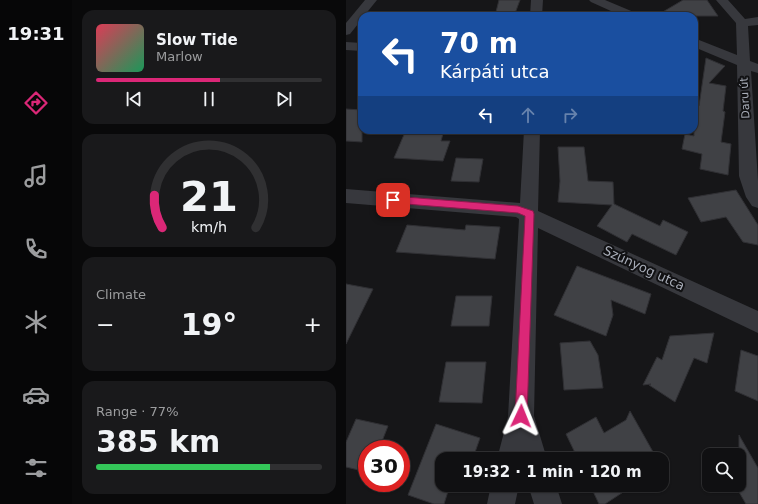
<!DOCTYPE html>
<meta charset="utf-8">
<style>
body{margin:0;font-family:"DejaVu Sans",sans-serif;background:#19191b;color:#f1f3f6;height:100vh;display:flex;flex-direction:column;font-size:15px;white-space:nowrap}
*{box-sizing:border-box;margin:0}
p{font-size:13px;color:#9c9d9f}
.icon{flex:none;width:22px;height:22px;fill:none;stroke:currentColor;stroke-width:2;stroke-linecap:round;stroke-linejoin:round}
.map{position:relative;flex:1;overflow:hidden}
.details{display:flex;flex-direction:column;gap:10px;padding:10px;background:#09090a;width:274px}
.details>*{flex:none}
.banner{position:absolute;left:12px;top:12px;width:340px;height:122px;border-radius:12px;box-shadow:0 1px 3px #0004,0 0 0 1px #303032;background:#1a4fa0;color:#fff;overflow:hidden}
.controls{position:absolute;left:356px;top:448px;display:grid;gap:8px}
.controls a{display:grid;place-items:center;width:44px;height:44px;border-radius:8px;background:#101012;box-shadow:0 1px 3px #0004,0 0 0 1px #303032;font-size:20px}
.speed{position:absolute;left:12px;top:440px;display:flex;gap:8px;font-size:20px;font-weight:700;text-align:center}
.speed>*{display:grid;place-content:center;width:52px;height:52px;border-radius:50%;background:#101012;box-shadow:0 1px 3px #0004,0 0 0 1px #303032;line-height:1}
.speed .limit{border:6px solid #d22;background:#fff;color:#111}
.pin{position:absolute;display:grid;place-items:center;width:34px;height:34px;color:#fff;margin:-17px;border-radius:8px;box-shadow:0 2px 6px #0006}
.me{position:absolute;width:44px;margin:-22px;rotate:2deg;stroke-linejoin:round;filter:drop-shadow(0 0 3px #0008)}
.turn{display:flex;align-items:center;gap:14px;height:84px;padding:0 16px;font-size:18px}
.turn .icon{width:52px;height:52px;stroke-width:2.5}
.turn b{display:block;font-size:28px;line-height:34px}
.lanes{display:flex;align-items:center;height:38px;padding:0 16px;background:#0003;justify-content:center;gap:20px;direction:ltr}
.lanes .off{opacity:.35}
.big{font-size:30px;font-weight:800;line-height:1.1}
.details .widget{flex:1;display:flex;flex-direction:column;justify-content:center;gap:6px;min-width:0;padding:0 14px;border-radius:12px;background:#19191b}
.details .dial{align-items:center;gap:0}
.dial svg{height:104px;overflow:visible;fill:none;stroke:#303032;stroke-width:7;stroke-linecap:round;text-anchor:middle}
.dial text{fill:#f1f3f6;stroke:none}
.song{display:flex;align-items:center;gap:12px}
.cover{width:48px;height:48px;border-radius:6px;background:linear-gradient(135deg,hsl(350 70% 55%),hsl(150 70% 35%))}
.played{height:4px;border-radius:2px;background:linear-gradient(90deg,#db2777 55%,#303032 55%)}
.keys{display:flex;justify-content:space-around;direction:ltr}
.heat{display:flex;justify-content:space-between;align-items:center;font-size:22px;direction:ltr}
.charge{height:6px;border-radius:3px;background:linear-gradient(90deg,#34c759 77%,#303032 0)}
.trip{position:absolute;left:89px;top:452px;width:234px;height:40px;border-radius:12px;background:#101012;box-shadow:0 1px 3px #0004,0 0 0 1px #303032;font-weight:800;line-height:40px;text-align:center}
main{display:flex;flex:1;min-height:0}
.dock{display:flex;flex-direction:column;width:72px;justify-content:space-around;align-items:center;background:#060607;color:#9c9d9f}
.dock .icon{width:28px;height:28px}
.dock .active{color:#db2777}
.dock b{font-size:18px;color:#f1f3f6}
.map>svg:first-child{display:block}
</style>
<main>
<nav class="dock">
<b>19:31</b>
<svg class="icon active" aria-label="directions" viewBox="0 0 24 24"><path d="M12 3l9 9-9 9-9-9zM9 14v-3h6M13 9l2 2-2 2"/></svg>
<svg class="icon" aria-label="music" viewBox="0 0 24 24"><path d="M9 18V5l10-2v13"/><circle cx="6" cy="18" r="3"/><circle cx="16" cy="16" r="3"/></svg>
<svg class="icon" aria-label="phone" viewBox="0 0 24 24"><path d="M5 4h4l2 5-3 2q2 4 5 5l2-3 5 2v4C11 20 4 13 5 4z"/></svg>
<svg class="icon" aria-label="climate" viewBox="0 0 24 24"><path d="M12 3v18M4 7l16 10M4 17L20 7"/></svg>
<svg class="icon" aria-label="car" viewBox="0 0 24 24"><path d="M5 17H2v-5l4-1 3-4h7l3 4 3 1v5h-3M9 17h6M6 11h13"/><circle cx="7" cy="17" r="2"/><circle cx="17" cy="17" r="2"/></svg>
<svg class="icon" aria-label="filters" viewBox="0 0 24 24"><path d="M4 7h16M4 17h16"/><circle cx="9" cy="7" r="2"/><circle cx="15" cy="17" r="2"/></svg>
</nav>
<section class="details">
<div class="widget">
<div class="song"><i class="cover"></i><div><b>Slow Tide</b><p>Marlow</p></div></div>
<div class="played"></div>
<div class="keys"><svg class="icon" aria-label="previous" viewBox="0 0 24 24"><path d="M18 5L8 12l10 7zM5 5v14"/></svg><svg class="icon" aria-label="pause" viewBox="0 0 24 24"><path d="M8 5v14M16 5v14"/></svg><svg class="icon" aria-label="next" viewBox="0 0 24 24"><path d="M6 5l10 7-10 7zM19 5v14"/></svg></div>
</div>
<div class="widget dial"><svg viewBox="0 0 100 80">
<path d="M14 69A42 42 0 1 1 86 69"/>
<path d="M14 69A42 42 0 0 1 8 44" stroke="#db2777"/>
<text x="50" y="56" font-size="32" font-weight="700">21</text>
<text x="50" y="72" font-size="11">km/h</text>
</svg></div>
<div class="widget"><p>Climate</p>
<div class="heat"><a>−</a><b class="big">19°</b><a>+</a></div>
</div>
<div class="widget"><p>Range · 77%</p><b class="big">385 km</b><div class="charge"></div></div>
</section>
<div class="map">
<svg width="412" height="504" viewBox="0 0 412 504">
<rect width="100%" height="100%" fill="#161618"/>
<path fill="#404145" stroke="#303034" d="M153,0H174L168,16H149Z
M337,0H361L372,16H310Z
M360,58L379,66L363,83L380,86L377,111L379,112L375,142L385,144L382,175L354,169L356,154L336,149L339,134L348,136V105L353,106Z
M0,109L16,110V142L0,141Z
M60,130H98L95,141H104L97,161L48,158Z
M212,147H238L242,181L267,182L268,204L314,226L317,220L342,232L330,255L286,234L281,242L251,226L266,205L212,202L214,181Z
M110,158L137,159L133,182L105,181Z
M390,190L412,225V245L397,242L380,217L355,222L342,198Z
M61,225L119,230L120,225L154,227L149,259L50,252Z
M231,266L305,294L299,314L265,300L267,315L260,336L208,315Z
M0,284L27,289L0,344Z
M110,296H146L143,326H105Z
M368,333L361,363L348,358L329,402L303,385L305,384L297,385L311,357L316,360L324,336Z
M244,341L252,355L257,388L218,390L214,343Z
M395,350L412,356V401L389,391Z
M100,362H140L136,403L93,402Z
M284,411L311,459H232L220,434L250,417L258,433L280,420Z
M10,419L42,426L33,449H21V472L0,467V442Z
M90,424L134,438L127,458L115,454L113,459H96V485H104L98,504H88L62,495Z
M393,435L412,468V504H400L393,492Z
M244,485H288L259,504H253Z"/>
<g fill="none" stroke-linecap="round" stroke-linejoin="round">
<path fill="#37383d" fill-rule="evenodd" d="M19,0H31L18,16H16V19L4,34L0,35V23Z
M185,0H197L196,16H184Z
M243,0H259L290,13L292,16H276L245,2Z
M370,0H382L399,19L412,17V25L402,26L404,61L412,64V73L405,71L412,181V208L406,206L400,197L393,176L391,65L348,47V38L391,55L390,23Z
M0,42L16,43V51L0,50Z
M178,130H194L192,211L412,311V333L192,228L188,416L201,459H151L162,417L173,219L170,217L0,203V189L174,203Z
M145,485H173L169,504H141Z
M182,485H210L216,504H188Z"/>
</g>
<path fill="#db2777" stroke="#8e194d" d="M47,196L172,206L187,211L188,214L181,416L179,420L175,421L171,420L169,416L179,216L172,213L47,203L43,200Z"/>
<g text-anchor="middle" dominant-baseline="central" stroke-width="4" stroke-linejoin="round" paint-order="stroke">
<g font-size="11" fill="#a8adb8" stroke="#111113">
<text transform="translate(399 98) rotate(-93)">Daru út</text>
</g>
<g font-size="13" fill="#a8adb8" stroke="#111113">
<text transform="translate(298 268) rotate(25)">Szúnyog utca</text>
</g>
</g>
</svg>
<div class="controls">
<a><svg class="icon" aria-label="search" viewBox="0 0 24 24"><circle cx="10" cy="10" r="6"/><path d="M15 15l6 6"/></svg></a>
</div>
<div class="speed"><div class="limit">30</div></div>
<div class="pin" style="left:47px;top:200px;background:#d93025"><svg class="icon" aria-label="arrive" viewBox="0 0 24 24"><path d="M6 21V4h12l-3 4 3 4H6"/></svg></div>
<svg class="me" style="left:175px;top:416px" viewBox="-20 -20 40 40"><path d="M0-17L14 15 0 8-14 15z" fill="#db2777" stroke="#fff" stroke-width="4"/></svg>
<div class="trip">19:32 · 1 min · 120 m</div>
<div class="banner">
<div class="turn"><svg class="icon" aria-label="left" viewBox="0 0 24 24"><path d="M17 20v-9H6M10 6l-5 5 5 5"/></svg><div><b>70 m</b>Kárpáti utca</div></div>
<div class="lanes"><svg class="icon" aria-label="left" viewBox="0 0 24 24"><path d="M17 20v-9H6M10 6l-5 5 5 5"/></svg><svg class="icon off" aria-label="ahead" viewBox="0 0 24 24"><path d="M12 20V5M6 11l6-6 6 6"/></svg><svg class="icon off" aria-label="right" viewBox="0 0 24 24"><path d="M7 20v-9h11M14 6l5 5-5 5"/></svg></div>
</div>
</div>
</main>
